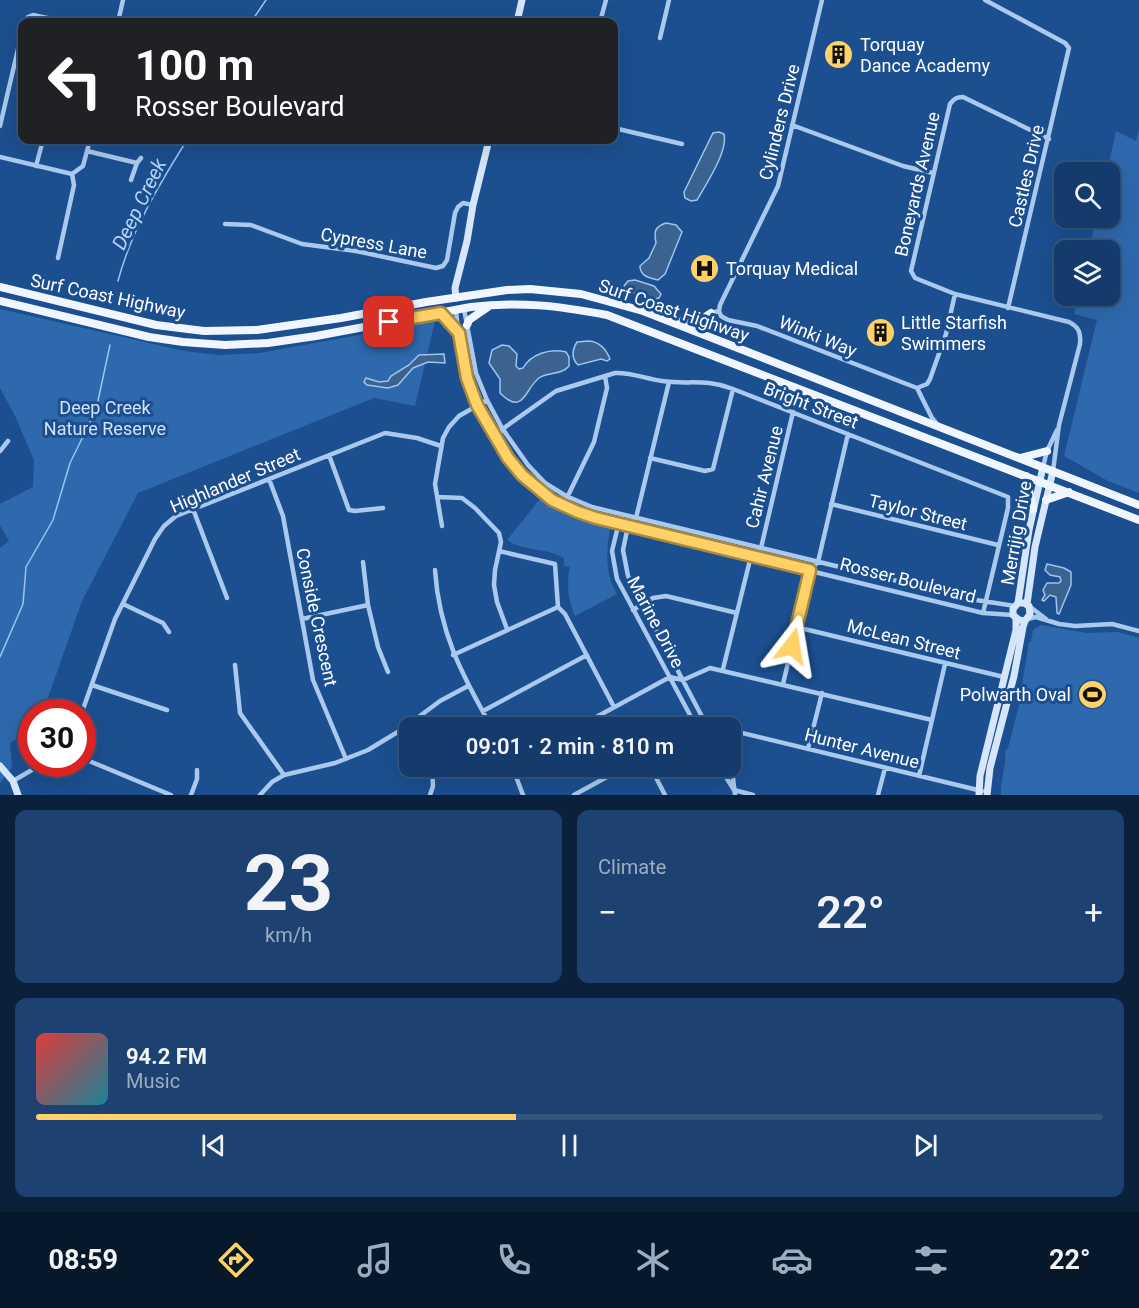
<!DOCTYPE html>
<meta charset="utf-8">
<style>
body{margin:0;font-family:Roboto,sans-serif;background:#1d4271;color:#f1f3f6;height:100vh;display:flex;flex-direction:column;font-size:22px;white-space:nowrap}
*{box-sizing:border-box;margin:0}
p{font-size:20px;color:#9dadc1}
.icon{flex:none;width:33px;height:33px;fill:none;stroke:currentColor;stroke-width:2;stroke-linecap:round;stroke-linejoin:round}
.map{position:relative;height:795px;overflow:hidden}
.sheet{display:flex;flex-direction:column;gap:15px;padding:15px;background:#0b203b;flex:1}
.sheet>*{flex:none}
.guide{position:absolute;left:18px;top:18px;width:600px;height:126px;border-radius:12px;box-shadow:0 6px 24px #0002,0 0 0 2px #33557e;background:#202124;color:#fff;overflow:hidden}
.controls{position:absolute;left:1054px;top:162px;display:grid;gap:12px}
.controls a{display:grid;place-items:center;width:66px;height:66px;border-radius:12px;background:#143b6b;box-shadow:0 6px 24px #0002,0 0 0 2px #33557e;font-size:30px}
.speed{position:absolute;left:18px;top:699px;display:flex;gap:12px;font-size:30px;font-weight:700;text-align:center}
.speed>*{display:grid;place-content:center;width:78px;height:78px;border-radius:50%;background:#143b6b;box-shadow:0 6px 24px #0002,0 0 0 2px #33557e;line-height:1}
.speed .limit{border:9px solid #d22;background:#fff;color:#111}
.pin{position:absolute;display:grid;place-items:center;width:51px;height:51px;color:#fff;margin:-26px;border-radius:12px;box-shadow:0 3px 9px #0006}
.me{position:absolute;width:66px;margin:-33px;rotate:14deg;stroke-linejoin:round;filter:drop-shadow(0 0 4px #0008)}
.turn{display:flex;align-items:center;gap:21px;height:126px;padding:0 18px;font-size:27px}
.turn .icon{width:78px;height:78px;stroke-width:2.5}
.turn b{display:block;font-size:42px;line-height:51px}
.big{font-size:45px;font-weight:600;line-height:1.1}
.sheet .tile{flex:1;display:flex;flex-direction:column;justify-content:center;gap:9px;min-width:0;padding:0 21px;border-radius:12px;background:#1d4271}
.sheet .dial{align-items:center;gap:0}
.dial b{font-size:78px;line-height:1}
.song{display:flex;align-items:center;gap:18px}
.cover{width:72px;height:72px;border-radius:9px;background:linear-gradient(135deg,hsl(0 70% 55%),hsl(190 70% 35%))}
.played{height:6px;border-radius:3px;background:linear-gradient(90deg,#ffd166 45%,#33557e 45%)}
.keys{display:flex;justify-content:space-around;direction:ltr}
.heat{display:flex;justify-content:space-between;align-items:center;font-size:33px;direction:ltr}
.sheet .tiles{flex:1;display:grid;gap:15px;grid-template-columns:1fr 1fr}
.tile:last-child{grid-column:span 2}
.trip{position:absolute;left:399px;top:717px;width:342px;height:60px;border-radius:12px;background:#143b6b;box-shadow:0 6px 24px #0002,0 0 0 2px #33557e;font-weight:600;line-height:60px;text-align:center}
.dock{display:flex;height:96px;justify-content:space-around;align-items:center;background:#08182b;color:#9dadc1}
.dock .icon{width:42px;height:42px}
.dock .current{color:#ffd166}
.dock b{font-size:27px;color:#f1f3f6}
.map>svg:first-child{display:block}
</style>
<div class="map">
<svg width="1139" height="795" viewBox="0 0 1139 795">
<rect width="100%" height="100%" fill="#1b4f8f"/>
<path fill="#2e69ad" d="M1139,129V493L1108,481L1064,456L1097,320L1074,314L1078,296H1110V250H1089L1096,218H1110V172H1107L1116,131L1136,141Z
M0,309L184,351L219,355L260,353L435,321L415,406L374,398L138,493L82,601L43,712H32L31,729L10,743L12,767L0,783V548L9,541L0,525V504L33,487L34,460L15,416L0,388Z
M540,499L572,518L610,529C606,552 605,574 617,594L575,616C568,600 566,585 570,567L564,566V558C546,547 524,552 507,540Z
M1041,625L1086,633L1118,632L1139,638V795H1001C1000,780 1007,764 1005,751L1008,748L1023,690H1021L1029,642H1031L1033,630Z"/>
<path fill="#3c6290" stroke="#9cc4f0" stroke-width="1.5" d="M719,132L724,134C728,152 706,184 697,200L691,201L685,198L684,192L713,133Z
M666,223L676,225L682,232L665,274L658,280C649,278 640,276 640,266L649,258L656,243C654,232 654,227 666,223Z
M635,280L654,286L661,294L659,298L654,299L624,290V286L628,281Z
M589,341C600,342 606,349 610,359L607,361L601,359L578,365C571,358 572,350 577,342Z
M502,345L509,346L517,354L516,366L519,369L523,368C531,354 550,348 566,352L569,357V366C562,375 548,372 539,378C525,388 524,417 500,393V379L489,363L492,350Z
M444,354L445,363L428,362L413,368L398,385L388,388L367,385L364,382L366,378L379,382L388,381L391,376L409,365L419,355Z
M1047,564L1064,568L1071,572V585L1059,614L1057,613L1056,597L1050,595L1044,601L1042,600L1045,595L1043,590L1047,583H1059L1061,581L1060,577L1050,575L1045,570Z"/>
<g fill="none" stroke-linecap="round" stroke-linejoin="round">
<path stroke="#9cc4f0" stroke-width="1.5" d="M251,22L266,0
M118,281C131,231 160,183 187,140
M0,657L23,604L26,567L53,520L70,463L96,410L110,345"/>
<path stroke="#a9c9ee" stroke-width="4.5" d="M985,0L1065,43L1069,48L1008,308
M118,20L130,22
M25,22L28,17L33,15L66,22
M118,22L123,0
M600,22L606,0
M660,38L669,0
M792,125L903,166L933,173
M0,126L22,32
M614,128L682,144
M1049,139L963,97C956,97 954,99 950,104L911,271L915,278L955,294L1069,322C1079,327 1081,333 1080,344L1059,425L1053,471
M87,151L137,163
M0,157L72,174L83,166L90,140
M36,166L43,140
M131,180L137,163L141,158
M225,224L251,225L302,244L356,251L436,268L443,266L447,260L455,213L458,207L463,203L473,205
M58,258L74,185L72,174
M464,309L476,373L487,400L502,428L528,465L545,483L566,496L592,507L976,600L1015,606
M456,310C458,337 462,367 471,392C485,431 521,482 557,503C576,514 597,518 618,524L983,613L1013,615
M719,311L720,305L778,186L822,0
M711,313L719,311L721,316L728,320L757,326L917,388L927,384L930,379L946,334L955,294
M669,382L636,518L628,526L623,550L628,576L708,728
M917,388L932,418L937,424
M494,435L556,391L615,373C631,372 646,379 662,381C689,385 704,378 733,389L1008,497V508L983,613
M0,451L8,441
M329,455L349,510L355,511L383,508
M650,458L705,471L713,469L733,389
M1043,467L1047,451L1057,430
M269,479L283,516L313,680L346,759
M438,497L462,498L475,508L499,533L501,542L495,570L494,585L497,602L507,629
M831,504L998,545
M563,506L594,442L607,388L605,376
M193,509L227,598
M621,514L612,551L617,579L697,728
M442,526L435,484L443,438L449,427L459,416L487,400
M499,551L555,564L558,607
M435,570C439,632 462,675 492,728
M123,604L163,623L169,632
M368,605L378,647L388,672
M1029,606L1046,619
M633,610L653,598L666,596L737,613
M302,619L368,605L363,562
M1027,619L1036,617L1059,624L1075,626L1112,624L1139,631
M796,627L1004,677
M453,655L558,607L565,614L614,707
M235,665L240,713L284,775
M723,669L751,556L761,548L793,412
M783,684L810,570L818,562L848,434
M92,685L167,710
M483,711L587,655
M82,712L115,619L155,539L164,526L176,516L385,433L417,438L441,446
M576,728L670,677L683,680L710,668L932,720
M730,730L982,791
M808,749L822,693
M82,758L171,795
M512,766L523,795
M650,766L665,795
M719,766L734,790
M728,766L733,778L735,795
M919,776L945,664
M13,781L42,764
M734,790L753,795
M191,795L197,779V770
M260,795L272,782L284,775L335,763L368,750L401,730L440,701L468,686
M430,795L433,786L432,766
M574,795L627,766
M878,795L885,768"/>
<path stroke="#d6e6fa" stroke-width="7" d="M517,22L522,0
M456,298L455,288L467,241L473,205L489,140
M1018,603L1029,530L1043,467
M1027,604L1035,547L1053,471
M0,766L13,781L18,795
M979,795L980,776L1016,630V619
M987,795L990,768L1014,676L1023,627L1025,621L1030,614L1029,606L1024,603H1018L1013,609V615L1019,620L1025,621"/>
<path stroke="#f0f6ff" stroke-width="8" d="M0,287L156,325L204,331L257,330L341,318L426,302L507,290L530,289L581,294L643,311L1139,505
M0,301L149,337L183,342L225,345L268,343L316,336L471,307C520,301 559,306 607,315L1139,520
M441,313L459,333
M678,321L696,323L711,313
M467,325L469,320L488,307
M1020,458L1047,451
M1026,476L1033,509
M1046,500L1069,492"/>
</g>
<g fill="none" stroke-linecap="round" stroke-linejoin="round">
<defs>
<path id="route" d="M389,322L441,313L459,333L467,378L477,405L487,422L508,458L522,475L552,500L578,512L596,518L810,570L792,646"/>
</defs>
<use href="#route" stroke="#a68842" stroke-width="15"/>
<use href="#route" stroke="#ffd166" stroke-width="10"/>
</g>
<defs>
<symbol id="building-disc" viewBox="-11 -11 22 22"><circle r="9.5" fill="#ffd166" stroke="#1b4f8f"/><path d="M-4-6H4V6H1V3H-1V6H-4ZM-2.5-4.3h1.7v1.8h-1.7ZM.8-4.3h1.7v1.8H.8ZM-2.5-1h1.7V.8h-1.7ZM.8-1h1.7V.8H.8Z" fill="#111"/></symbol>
<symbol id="hospital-disc" viewBox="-11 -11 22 22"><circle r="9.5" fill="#ffd166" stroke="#1b4f8f"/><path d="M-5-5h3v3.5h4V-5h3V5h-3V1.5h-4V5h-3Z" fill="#111"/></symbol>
<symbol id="stadium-disc" viewBox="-11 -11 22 22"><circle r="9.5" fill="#ffd166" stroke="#1b4f8f"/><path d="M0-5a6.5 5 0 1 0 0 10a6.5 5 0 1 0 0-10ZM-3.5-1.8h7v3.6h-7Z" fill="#111"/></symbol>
</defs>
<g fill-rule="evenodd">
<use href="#building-disc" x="822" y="38" width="33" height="33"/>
<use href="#hospital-disc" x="688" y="252" width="33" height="33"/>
<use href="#building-disc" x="864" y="316" width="33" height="33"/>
<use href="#stadium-disc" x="1076" y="678" width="33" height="33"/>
</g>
<g text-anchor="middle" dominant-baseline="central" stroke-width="6" stroke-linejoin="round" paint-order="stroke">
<g font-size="18" fill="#fff" stroke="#1b4f8f" text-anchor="start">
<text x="860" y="44">Torquay<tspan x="860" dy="21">Dance Academy</tspan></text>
<text x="726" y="268">Torquay Medical</text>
<text x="901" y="322">Little Starfish<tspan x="901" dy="21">Swimmers</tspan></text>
<text x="1071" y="694" text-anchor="end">Polwarth Oval</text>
</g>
<g font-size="18" fill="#fff" stroke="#1b4f8f">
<text transform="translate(779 122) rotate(-76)">Cylinders Drive</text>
<text transform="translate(1026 176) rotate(-77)">Castles Drive</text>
<text transform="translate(917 184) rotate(-77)">Boneyards Avenue</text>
<text transform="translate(374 243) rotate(10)">Cypress Lane</text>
<text transform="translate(108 296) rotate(12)">Surf Coast Highway</text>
<text transform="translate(674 310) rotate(19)">Surf Coast Highway</text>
<text transform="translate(818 336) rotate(22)">Winki Way</text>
<text transform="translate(811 405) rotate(21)">Bright Street</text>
<text transform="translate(764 477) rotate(-76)">Cahir Avenue</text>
<text transform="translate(235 480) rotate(-23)">Highlander Street</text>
<text transform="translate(918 512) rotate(14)">Taylor Street</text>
<text transform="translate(1016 533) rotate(-80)">Merrijig Drive</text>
<text transform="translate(908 580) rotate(14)">Rosser Boulevard</text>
<text transform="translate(317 617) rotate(78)">Conside Crescent</text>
<text transform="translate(656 622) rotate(62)">Marine Drive</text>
<text transform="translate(904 639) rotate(14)">McLean Street</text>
<text transform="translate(862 748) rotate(14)">Hunter Avenue</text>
</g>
<g font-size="18" fill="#cfe3fa" stroke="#1b4f8f">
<text x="105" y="407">Deep Creek<tspan x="105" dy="21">Nature Reserve</tspan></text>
</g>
<g font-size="20" font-style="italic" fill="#b5d3f5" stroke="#1b4f8f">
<text transform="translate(139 204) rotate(-64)">Deep Creek</text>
</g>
</g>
</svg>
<div class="controls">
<a><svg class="icon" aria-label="search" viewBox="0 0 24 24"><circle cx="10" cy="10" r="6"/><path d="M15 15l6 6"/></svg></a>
<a><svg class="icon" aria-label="layers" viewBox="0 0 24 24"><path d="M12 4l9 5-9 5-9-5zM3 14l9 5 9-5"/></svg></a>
</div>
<div class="speed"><div class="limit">30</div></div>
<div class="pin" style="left:389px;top:322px;background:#d93025"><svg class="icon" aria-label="arrive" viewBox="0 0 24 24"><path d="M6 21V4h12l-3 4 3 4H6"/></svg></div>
<svg class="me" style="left:792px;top:646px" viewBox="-20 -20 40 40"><path d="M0-17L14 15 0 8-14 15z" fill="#ffd166" stroke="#fff" stroke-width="4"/></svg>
<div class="trip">09:01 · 2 min · 810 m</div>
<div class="guide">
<div class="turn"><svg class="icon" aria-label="left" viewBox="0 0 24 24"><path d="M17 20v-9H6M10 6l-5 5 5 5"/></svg><div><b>100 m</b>Rosser Boulevard</div></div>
</div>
</div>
<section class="sheet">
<div class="tiles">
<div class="tile dial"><b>23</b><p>km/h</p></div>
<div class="tile"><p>Climate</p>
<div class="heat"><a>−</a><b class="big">22°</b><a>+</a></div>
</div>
<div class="tile">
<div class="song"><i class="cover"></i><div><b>94.2 FM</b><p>Music</p></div></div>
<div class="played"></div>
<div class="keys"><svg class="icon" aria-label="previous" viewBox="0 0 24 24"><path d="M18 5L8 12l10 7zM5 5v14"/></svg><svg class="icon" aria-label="pause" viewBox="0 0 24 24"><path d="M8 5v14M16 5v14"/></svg><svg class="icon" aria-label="next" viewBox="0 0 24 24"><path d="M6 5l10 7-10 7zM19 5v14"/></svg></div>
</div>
</div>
</section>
<nav class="dock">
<b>08:59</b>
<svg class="icon current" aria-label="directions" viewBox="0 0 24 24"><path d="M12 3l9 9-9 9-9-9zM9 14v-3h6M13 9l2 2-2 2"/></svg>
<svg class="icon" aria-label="music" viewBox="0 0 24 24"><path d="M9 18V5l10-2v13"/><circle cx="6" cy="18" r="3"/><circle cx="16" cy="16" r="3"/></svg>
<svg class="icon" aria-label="phone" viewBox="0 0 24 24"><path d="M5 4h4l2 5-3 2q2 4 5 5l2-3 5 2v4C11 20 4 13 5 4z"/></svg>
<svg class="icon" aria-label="climate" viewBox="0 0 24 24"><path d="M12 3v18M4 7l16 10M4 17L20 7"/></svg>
<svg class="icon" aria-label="car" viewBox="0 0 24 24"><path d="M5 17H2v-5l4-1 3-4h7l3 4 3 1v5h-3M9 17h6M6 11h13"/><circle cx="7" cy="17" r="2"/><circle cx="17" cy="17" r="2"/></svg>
<svg class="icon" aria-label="filters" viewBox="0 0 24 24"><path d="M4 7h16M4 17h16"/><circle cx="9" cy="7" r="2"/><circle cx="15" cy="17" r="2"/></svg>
<b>22°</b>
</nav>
